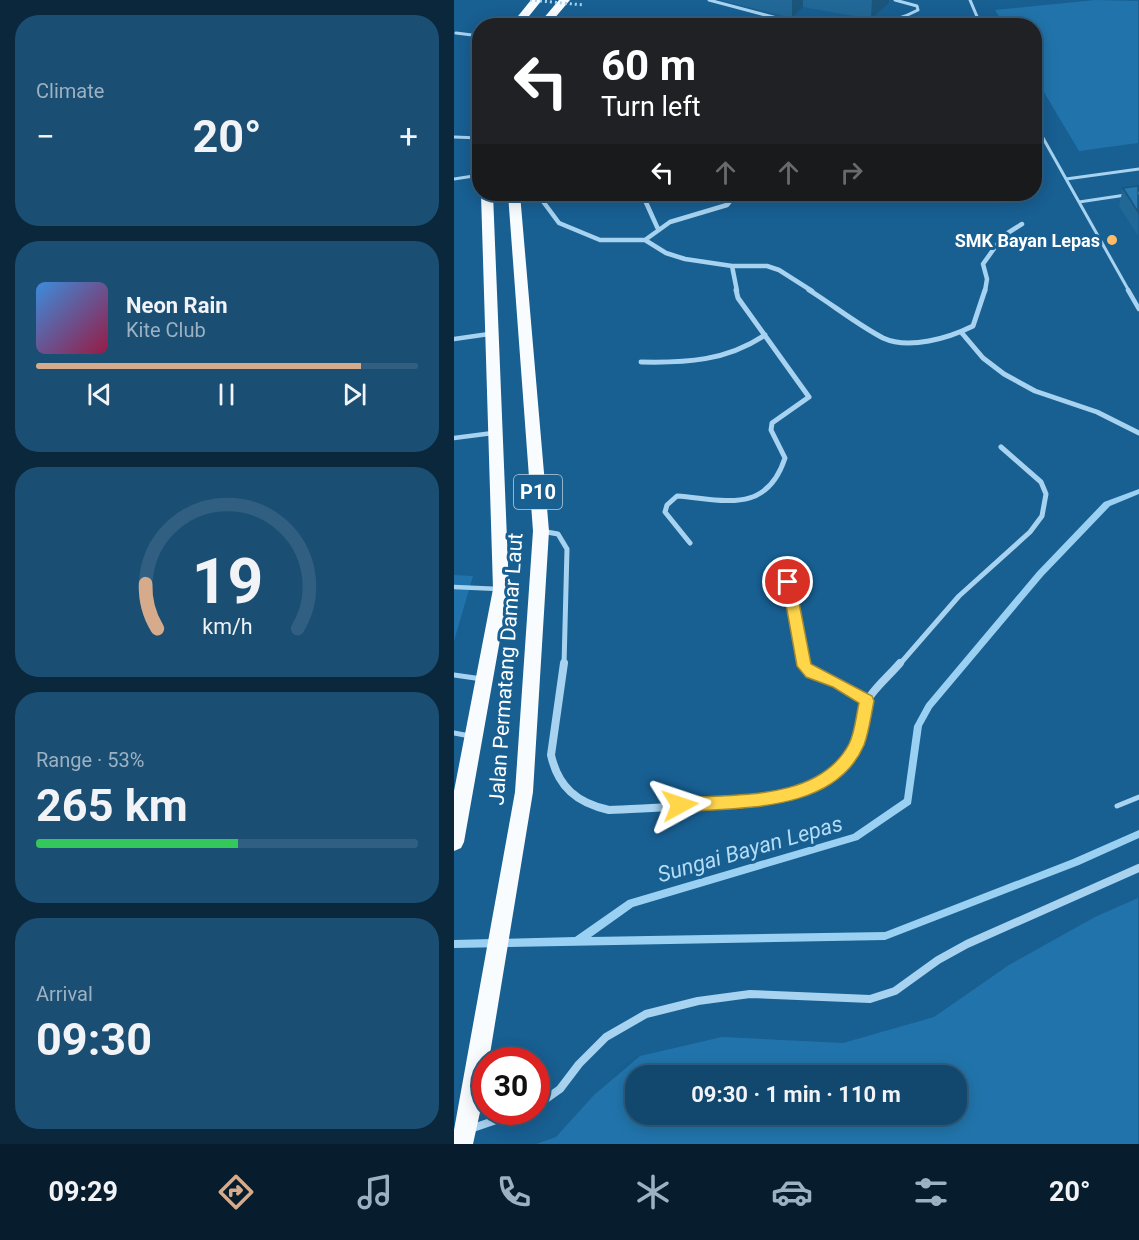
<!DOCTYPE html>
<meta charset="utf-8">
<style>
body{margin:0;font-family:Roboto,sans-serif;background:#1b4e73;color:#f1f3f6;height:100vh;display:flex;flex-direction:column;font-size:22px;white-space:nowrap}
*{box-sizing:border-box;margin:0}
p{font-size:20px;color:#9cb2c2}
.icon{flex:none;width:33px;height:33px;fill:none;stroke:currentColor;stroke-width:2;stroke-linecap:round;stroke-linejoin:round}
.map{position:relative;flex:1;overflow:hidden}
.side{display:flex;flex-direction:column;gap:15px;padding:15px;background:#0a273c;width:454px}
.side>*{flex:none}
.top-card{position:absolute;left:18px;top:18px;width:570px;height:183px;border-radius:24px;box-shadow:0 3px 15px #0003,0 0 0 2px #315f81;background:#202124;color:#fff;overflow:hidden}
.speed{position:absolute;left:18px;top:1047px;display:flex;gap:12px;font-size:30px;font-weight:700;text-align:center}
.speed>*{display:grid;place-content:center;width:78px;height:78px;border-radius:50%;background:#12476e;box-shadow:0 3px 15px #0003,0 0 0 2px #315f81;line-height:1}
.speed .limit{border:9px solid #d22;background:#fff;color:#111}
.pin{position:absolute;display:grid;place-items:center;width:51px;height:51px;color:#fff;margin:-26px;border:3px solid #fff;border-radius:50%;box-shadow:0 2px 6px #0007}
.me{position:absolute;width:66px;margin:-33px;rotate:85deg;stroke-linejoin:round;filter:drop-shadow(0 0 4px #0008)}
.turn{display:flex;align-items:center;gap:21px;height:126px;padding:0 30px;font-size:27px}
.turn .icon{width:78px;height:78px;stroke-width:2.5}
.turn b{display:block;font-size:42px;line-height:51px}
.lanes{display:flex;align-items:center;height:57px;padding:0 30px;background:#0003;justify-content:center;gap:30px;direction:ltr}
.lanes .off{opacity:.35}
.big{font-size:45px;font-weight:700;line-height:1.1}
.side .widget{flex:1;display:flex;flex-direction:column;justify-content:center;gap:9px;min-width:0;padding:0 21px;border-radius:24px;background:#1b4e73}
.side .dial{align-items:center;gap:0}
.dial svg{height:156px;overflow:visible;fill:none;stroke:#315f81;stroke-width:7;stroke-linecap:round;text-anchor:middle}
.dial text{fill:#f1f3f6;stroke:none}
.song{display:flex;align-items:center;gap:18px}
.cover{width:72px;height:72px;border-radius:9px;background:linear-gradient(135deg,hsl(210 70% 55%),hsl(340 70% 35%))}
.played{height:6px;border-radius:3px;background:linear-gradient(90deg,#d6ab8b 85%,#315f81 85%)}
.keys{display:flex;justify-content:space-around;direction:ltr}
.heat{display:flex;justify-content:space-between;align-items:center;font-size:33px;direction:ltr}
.charge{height:9px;border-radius:4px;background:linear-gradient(90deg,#34c759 53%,#315f81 0)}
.trip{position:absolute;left:171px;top:1065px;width:342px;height:60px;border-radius:24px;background:#12476e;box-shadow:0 3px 15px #0003,0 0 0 2px #315f81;font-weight:700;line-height:60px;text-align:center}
.tab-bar{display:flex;height:96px;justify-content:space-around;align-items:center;background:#071c2c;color:#9cb2c2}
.tab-bar .icon{width:42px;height:42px}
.tab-bar .selected{color:#d6ab8b}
.tab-bar b{font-size:27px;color:#f1f3f6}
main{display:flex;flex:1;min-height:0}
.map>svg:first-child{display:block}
</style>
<main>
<section class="side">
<div class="widget"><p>Climate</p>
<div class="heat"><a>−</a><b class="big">20°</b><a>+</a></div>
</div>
<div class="widget">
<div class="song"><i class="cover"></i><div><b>Neon Rain</b><p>Kite Club</p></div></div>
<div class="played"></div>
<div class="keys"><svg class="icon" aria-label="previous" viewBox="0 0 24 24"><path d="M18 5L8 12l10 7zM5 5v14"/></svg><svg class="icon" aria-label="pause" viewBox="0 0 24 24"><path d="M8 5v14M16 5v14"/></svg><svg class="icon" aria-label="next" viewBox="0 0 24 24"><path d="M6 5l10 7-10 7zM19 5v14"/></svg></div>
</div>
<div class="widget dial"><svg viewBox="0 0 100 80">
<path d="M14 69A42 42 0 1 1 86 69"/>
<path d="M14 69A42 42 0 0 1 8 46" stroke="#d6ab8b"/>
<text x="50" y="56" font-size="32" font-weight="700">19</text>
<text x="50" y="72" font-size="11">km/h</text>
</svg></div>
<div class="widget"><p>Range · 53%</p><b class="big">265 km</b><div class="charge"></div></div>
<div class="widget"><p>Arrival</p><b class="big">09:30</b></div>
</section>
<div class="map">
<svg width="685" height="1144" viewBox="0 0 685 1144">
<rect width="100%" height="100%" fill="#185f92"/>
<path fill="#2174ab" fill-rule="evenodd" d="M641,0L684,1V143L625,151L581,77L580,26L550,25L541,10Z
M0,575L19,576L0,641Z
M684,898V1144H82L102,1137L140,1095L186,1056L268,1037L389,1043L480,1017L555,965L641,917ZM182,1076H502V1114H182Z"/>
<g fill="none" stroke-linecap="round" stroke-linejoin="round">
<path fill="#9ad0f2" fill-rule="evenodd" d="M685,489V494L656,506L589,576L478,708L468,726L457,804L404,840L179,907L137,937L431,932L619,859L685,830V838L625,865L431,940L0,948V940L121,937L174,900L399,834L450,799L460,726L472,704L583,572L650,502Z"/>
<path stroke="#a7d3f0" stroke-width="3" d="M255,0L338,22
M516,0L527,26
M337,22C381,25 424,32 464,10L463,6L441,0
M178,26L183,19
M2,33L26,36
M580,122L675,291
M0,137L26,138
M0,179L26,175
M612,179L685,169
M625,202L685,193"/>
<path stroke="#a7d3f0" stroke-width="4.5" d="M674,290L685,309
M0,339L35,334
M0,438L39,433
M0,587L45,589"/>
<path stroke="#a7d3f0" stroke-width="5" d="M0,675L28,679
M0,733L16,736
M663,806L685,797"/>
<path stroke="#a7d3f0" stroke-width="4.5" d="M194,194L190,198L204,229
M61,195L85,196L105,223L146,240H191L212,253L231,259L278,266H313L325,270L358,291
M191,240L216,222L273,205L282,194
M278,266L283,291
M531,291L533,279L529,264L549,236L568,224"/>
<path stroke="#a7d3f0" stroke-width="5" d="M355,290C379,305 404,325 429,338C455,350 495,338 519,326L531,290
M507,332L529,358L550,374L581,391L643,412L685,433
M187,362C232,363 272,361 311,335
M87,531L104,534L113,549L110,665
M236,543L211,512L213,505L223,496C268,499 312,516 331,458L317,430L318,423L355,397L284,298L282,290
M334,582L351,665
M445,665L505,596L576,532L588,516L592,494L587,482L547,447"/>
<path stroke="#a7d3f0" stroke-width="8" d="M110,663L97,755C104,787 123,803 155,810C213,806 356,809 392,761C406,742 403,721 413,701C420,688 436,675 446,663
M350,663L357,673L384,683L413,701
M82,1106L106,1089L125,1064L152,1037L192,1014L244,1001L296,994L416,999L441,991L484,960L513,944L685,868
M16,1129L66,1112"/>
<path fill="#f8fcff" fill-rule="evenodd" d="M77,0H88L67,26H56Z
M105,0H116L94,26H83Z
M26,84V108L20,105V87Z
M27,194H39L55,589L10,842L7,848L0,851V791L39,589Z
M54,194H66L95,531L79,792L35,1060H32V1085L19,1144H0V1130L61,792L79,531Z"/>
<path stroke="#a7d3f0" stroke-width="3" stroke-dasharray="2 3" stroke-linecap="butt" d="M76,0L130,5"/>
</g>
<path fill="#226897" d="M266,0H435V3L417,19L349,7L338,18Z
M684,186V236L665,206L669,188Z"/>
<path fill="#1b557b" d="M338,0H349V7L338,18Z
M418,0H435V3L417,19Z"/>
<path fill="#2779b0" stroke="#1b557b" stroke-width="1.5" d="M684,186V212L669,188Z"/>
<path fill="#ffd54a" stroke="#a68a30" stroke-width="1.5" d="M334,576L341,582L357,664L418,696L420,701C417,715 415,732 410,745C381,813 287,807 226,812L221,810L219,805L221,800L226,798C281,794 365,801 395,744C401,732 402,716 405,703L379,687L352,677L343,666L328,582Z"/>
<circle fill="#ffbc66" stroke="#185f92" stroke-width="2" cx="658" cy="240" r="6"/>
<g text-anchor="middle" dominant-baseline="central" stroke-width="6" stroke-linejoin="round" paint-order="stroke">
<g font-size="18" font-weight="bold" fill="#fff" stroke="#185f92" text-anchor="end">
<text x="646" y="240">SMK Bayan Lepas</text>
</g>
<rect fill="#185f92" stroke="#bacfde" stroke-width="1.5" x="60" y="475" width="48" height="34" rx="4.5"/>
<g font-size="20" font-weight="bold" fill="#fff">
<text x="84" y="492">P10</text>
</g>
<g font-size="21" fill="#fff" stroke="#185f92">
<text transform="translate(52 669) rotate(-86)">Jalan Permatang Damar Laut</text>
</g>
<g font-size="22" font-style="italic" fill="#b3dcf6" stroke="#185f92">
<text transform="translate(296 849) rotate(-16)">Sungai Bayan Lepas</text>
</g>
</g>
</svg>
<div class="speed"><div class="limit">30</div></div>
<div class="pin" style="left:334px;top:582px;background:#d93025"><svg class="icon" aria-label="arrive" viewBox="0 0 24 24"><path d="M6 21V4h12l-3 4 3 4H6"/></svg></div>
<svg class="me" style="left:226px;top:805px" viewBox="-20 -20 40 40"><path d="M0-17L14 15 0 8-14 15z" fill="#ffd54a" stroke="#fff" stroke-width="4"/></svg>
<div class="trip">09:30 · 1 min · 110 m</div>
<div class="top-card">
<div class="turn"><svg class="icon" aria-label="left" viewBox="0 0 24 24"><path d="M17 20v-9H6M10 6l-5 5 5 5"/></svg><div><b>60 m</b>Turn left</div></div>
<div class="lanes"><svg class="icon" aria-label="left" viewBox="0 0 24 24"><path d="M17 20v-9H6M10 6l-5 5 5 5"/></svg><svg class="icon off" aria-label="ahead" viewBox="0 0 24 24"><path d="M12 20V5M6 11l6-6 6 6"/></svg><svg class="icon off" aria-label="ahead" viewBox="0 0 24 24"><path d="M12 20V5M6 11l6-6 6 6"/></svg><svg class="icon off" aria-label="right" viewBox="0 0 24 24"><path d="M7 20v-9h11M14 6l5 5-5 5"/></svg></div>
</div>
</div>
</main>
<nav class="tab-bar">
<b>09:29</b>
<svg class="icon selected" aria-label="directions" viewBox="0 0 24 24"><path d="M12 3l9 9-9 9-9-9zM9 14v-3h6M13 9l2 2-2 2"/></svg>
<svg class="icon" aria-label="music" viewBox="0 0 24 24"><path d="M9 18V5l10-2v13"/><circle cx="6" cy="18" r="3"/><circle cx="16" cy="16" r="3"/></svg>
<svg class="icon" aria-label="phone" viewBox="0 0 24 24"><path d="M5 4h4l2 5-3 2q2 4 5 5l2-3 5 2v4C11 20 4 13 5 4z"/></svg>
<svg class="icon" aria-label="climate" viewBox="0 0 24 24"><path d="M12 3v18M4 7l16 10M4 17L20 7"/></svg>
<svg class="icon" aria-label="car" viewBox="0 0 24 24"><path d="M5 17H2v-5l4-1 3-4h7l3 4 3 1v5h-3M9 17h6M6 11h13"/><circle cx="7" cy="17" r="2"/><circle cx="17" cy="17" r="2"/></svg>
<svg class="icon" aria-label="filters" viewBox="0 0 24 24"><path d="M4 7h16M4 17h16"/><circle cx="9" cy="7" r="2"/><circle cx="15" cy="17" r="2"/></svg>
<b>20°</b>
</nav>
